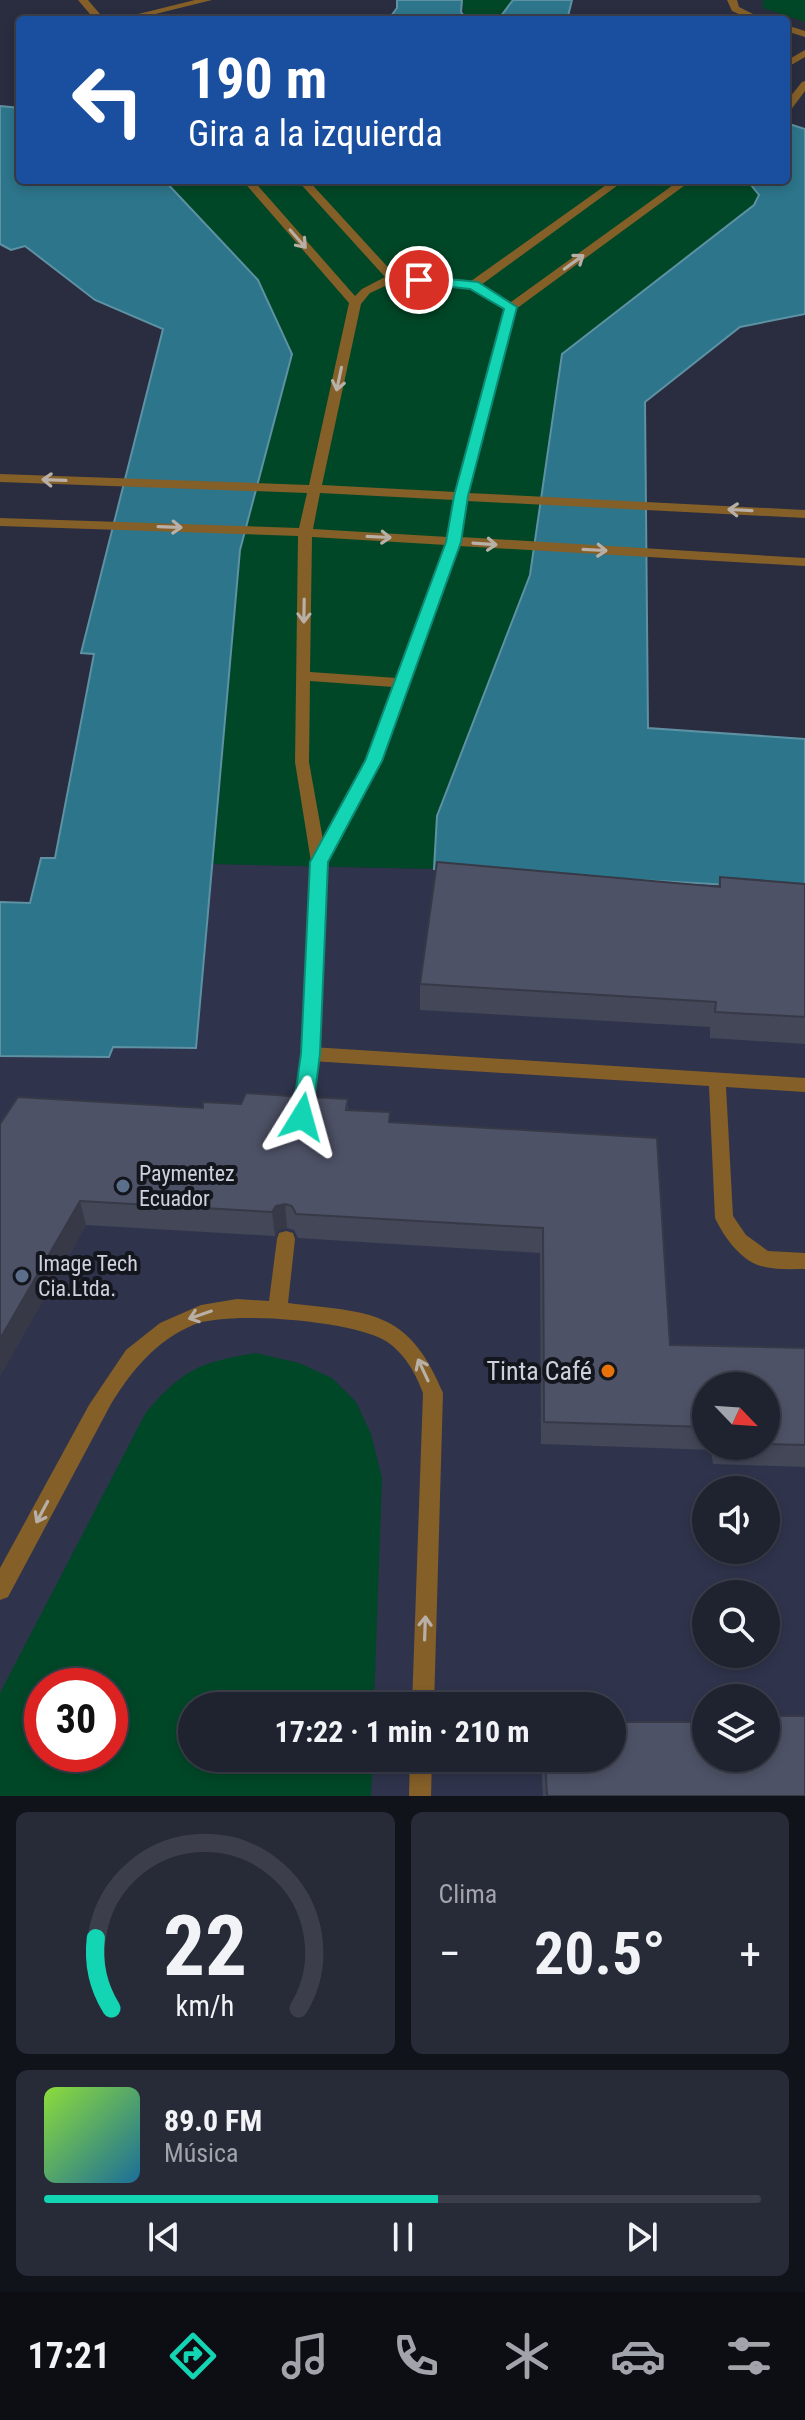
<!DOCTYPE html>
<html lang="es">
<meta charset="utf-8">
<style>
body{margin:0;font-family:"Roboto Condensed",sans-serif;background:#272a37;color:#f1f3f6;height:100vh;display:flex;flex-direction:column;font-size:30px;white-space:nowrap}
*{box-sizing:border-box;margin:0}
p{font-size:26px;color:#a1a4aa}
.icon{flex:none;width:44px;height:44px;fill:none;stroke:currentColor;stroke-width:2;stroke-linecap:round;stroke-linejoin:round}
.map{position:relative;height:1796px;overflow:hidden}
.panel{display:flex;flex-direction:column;gap:16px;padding:16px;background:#11131a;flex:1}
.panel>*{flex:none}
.banner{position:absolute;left:16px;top:16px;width:774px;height:168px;border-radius:8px;box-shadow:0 4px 12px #0003,0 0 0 2px #3c3f4b;background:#1a4fa0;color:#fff;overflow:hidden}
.needle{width:52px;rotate:115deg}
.controls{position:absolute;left:692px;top:1372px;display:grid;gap:16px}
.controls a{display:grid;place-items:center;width:88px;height:88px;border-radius:50%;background:#1f222f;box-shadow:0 4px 12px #0003,0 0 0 2px #3c3f4b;font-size:40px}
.speed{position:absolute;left:24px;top:1668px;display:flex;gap:16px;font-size:40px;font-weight:700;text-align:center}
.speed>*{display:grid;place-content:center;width:104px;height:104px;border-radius:50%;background:#1f222f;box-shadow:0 4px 12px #0003,0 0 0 2px #3c3f4b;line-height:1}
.speed .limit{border:12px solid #d22;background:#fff;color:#111}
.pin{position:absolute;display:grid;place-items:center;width:68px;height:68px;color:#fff;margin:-34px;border:4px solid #fff;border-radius:50%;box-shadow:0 2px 8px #0007}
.me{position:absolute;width:88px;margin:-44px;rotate:8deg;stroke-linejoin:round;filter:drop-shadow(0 0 6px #0008)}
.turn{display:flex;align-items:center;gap:28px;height:168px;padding:0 40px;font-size:36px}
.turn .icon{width:104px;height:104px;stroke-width:2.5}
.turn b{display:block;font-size:56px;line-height:68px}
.big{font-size:60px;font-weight:700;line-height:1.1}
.panel .tile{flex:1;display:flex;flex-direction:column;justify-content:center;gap:12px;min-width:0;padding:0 28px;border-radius:12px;background:#272a37}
.panel .dial{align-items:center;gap:0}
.dial svg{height:208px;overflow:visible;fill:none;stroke:#3c3f4b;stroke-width:7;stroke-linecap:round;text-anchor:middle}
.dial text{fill:#f1f3f6;stroke:none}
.song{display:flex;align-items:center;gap:24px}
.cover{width:96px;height:96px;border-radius:12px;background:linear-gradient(135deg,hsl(90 70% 55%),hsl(200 70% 35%))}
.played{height:8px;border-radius:4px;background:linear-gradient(90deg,#14d5b3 55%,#3c3f4b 55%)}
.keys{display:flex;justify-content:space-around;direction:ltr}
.heat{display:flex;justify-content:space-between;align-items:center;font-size:44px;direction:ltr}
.panel .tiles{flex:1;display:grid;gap:16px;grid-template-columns:1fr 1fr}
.tile:last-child{grid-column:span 2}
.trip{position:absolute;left:178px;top:1692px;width:448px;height:80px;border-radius:40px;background:#1f222f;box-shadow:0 4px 12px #0003,0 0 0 2px #3c3f4b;font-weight:700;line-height:80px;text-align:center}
.dock{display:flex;height:128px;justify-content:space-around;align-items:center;background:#0c0e13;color:#a1a4aa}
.dock .icon{width:56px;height:56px}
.dock .on{color:#14d5b3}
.dock b{font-size:36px;color:#f1f3f6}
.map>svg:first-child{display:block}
</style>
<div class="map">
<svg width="805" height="1796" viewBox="0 0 805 1796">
<rect width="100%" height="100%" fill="#292d3f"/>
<path fill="#2f344c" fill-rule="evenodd" d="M212,864L434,869L805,889V1796H0V1056L109,1057L113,1047L196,1048ZM706,1386H766V1446H706ZM706,1490H766V1550H706ZM706,1594H766V1654H706ZM42,1686H110V1754H42ZM706,1698H766V1758H706ZM192,1706H612V1758H192Z"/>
<path fill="#004727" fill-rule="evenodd" d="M462,0H513L498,20L464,19Z
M763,0H805V22L763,8Z
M164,180H747L759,195L754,205L562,354L530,575L437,816L434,869L212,864L240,550L292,354Z
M256,1353L299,1363L332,1378L356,1402L371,1434L382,1478L374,1706H192V1758H373L371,1796H0V1693L145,1414C182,1370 199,1362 256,1353ZM110,1686V1754H42V1686Z"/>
<path fill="#2d758a" stroke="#5d91a3" stroke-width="2" d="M397,0H462L461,12L467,20H388L397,8Z
M513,0H572L567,20H498Z
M0,106L20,108V180H164L258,280L292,354L240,550L196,1048L113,1047L109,1057L0,1056V902L30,903L41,858H55L94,654L81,653L163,329L95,300L25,246L11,250L0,244Z
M786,123L805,129V314L740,327L645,402L648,728L805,739V889L434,869L437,816L530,575L562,354L754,205L759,195L747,180H786Z"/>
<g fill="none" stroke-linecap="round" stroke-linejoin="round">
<path fill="#845f28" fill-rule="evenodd" d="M311,1047L805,1078V1092L726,1087L733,1216L746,1235L768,1251L805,1253V1269C792,1269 778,1270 765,1267C742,1263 724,1237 715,1218L709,1086L311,1061L305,1059L302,1054L305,1049Z"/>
<path fill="#845f28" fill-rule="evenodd" d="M78,0H88L105,20H95Z
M195,0H212L131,20H114Z
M727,0H737L739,7L765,20H752L732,11Z
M786,25L805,31V37L786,31Z
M805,50V57L786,68V61Z
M805,81V91L790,111L786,112V102L802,82Z
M242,180H253L355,296L362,289L385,277L297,180H308L395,275L471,281L613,180H625L481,285L511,302L680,180H692L516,309L468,493L805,510V518L467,501L461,537L805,558V566L459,546L380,761L327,862L320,1054L311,1117L308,1122L302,1124L296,1122L293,1117L302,1054L311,862L295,762L298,536L0,526V518L299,528L307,493L0,482V474L309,485L349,303ZM394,282L470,288L505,308L456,492L322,485L361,304L370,293ZM320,493L454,500L448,537L313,529ZM312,537L446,545L397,678L310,672ZM310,681L393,687L366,761L323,840L309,762Z
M286,1231L293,1233L295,1239L288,1303C369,1313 408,1308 443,1393L434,1706H412L423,1393C415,1372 404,1352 384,1340C352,1321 228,1310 193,1325C156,1341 132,1370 111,1404L8,1597L0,1600V1568L89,1405L126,1350L160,1323L201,1305L237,1299L269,1301L277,1239L279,1233Z
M410,1758H432L431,1796H409Z"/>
</g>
<path fill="#434758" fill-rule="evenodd" d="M720,877L805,884V1044L710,1038V1027L420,1010V984L718,887Z
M348,1099V1110L390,1122L657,1138L670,1345L805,1348V1467L713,1464L711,1450L541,1444L540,1253L298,1238L294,1230L287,1228L278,1230L275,1236L86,1225L0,1376V1124L241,1104ZM706,1386H766V1446H706Z
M541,1758H706L805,1796H543Z"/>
<path fill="#373947" d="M80,1201L86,1225L0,1376V1339Z
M285,1204L287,1228L278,1230L275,1236L272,1212L276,1206Z"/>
<path fill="#4e5266" stroke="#373947" stroke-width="2" d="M437,862L720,887V877L805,884V1017L715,1012L716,1002L420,984Z
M246,1093L290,1096L299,1102L310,1097L348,1099L346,1110L390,1112L389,1122L657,1138L670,1345L805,1348V1445L766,1444V1386H706V1427L544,1422L543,1228L296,1214L292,1206L285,1204L276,1206L272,1212L80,1201L0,1339V1124L18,1097L203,1108V1102L241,1104Z
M766,1716H805V1796H547L545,1758H612V1722H706V1758H766Z"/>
<defs><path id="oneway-shaft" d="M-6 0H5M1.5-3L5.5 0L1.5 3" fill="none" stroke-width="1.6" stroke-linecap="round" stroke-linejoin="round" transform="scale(2)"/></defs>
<g stroke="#b8afa7">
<use href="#oneway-shaft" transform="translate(298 239) rotate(49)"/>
<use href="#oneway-shaft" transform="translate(574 262) rotate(-36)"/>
<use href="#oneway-shaft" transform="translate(339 379) rotate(102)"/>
<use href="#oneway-shaft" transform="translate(54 480) rotate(-178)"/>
<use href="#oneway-shaft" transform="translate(740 510) rotate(-177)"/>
<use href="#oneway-shaft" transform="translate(170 527) rotate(2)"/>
<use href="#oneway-shaft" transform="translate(379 537) rotate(3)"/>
<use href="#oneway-shaft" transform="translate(485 544) rotate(4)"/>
<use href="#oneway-shaft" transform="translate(595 550) rotate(3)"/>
<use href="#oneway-shaft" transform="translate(304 611) rotate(91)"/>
<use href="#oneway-shaft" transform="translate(200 1315) rotate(161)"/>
<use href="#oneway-shaft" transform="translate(423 1370) rotate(-115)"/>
<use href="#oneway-shaft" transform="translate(42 1512) rotate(118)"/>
<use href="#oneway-shaft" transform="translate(425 1628) rotate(-88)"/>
</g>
<path fill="#14d5b3" stroke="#0d8a74" stroke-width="2" d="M419,276L478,282L517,307L468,496L461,542L382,761L328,862L320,1054L312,1117L302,1125L292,1117L301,1054L310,862L365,761L446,542L454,496L504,309L470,289L414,283L413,280Z"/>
<g fill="#5c6f8a" stroke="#14161e" stroke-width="3">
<circle cx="123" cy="1186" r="8"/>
<circle cx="22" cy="1276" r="8"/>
</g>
<circle fill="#e8710a" stroke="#14161e" stroke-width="3" cx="608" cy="1371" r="8"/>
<g text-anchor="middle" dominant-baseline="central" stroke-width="8" stroke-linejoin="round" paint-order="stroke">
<g font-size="22" fill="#ced1dd" stroke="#14161e" text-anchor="start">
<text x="139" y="1173">Paymentez<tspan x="139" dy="25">Ecuador</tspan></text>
<text x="38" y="1263">Image Tech<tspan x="38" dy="25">Cia.Ltda.</tspan></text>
</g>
<g font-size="26" fill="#ced1dd" stroke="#14161e" text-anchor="end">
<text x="592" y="1371">Tinta Café</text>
</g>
</g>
</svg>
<div class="controls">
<a><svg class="needle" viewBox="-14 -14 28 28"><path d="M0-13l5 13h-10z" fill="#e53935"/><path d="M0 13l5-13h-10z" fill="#a1a4aa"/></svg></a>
<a><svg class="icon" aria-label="sound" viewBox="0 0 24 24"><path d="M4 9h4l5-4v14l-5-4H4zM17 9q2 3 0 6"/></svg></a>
<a><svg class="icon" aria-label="search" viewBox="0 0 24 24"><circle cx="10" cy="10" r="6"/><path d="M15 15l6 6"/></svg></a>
<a><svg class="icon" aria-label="layers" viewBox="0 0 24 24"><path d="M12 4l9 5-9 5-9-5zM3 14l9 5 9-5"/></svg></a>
</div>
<div class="speed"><div class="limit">30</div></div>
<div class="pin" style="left:419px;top:280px;background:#d93025"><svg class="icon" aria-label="arrive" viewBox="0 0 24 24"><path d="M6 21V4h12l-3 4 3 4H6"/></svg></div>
<svg class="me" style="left:302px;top:1117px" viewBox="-20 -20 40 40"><path d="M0-17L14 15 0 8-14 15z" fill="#14d5b3" stroke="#fff" stroke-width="4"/></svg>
<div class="trip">17:22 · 1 min · 210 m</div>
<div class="banner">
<div class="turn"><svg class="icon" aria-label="left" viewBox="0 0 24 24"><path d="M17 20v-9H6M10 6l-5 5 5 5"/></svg><div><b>190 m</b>Gira a la izquierda</div></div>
</div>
</div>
<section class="panel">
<div class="tiles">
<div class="tile dial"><svg viewBox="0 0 100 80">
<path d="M14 69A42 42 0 1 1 86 69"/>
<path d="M14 69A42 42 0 0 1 8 42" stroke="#14d5b3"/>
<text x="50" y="56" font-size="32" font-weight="700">22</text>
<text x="50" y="72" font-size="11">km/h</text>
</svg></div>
<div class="tile"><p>Clima</p>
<div class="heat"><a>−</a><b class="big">20.5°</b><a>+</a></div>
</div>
<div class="tile">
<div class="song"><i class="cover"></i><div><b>89.0 FM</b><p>Música</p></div></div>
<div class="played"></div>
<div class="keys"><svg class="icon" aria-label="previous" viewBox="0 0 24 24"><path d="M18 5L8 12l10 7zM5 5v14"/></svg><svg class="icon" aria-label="pause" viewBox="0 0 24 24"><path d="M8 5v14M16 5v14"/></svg><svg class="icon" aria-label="next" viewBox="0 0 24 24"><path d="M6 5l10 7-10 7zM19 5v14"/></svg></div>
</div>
</div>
</section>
<nav class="dock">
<b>17:21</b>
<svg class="icon on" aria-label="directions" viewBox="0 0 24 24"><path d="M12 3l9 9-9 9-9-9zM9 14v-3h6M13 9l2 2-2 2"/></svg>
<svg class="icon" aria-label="music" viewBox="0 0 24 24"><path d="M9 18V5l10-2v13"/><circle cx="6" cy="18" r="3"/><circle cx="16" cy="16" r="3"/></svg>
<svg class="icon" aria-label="phone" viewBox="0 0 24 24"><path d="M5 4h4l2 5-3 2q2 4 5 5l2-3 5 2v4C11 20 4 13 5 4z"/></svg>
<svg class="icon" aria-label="climate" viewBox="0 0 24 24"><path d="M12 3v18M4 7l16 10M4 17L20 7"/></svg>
<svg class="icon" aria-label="car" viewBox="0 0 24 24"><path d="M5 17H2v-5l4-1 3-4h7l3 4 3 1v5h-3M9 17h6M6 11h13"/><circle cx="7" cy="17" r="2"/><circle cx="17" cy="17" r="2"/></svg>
<svg class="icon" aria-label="filters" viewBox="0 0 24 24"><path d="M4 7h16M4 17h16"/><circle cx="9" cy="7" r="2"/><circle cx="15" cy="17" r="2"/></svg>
</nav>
